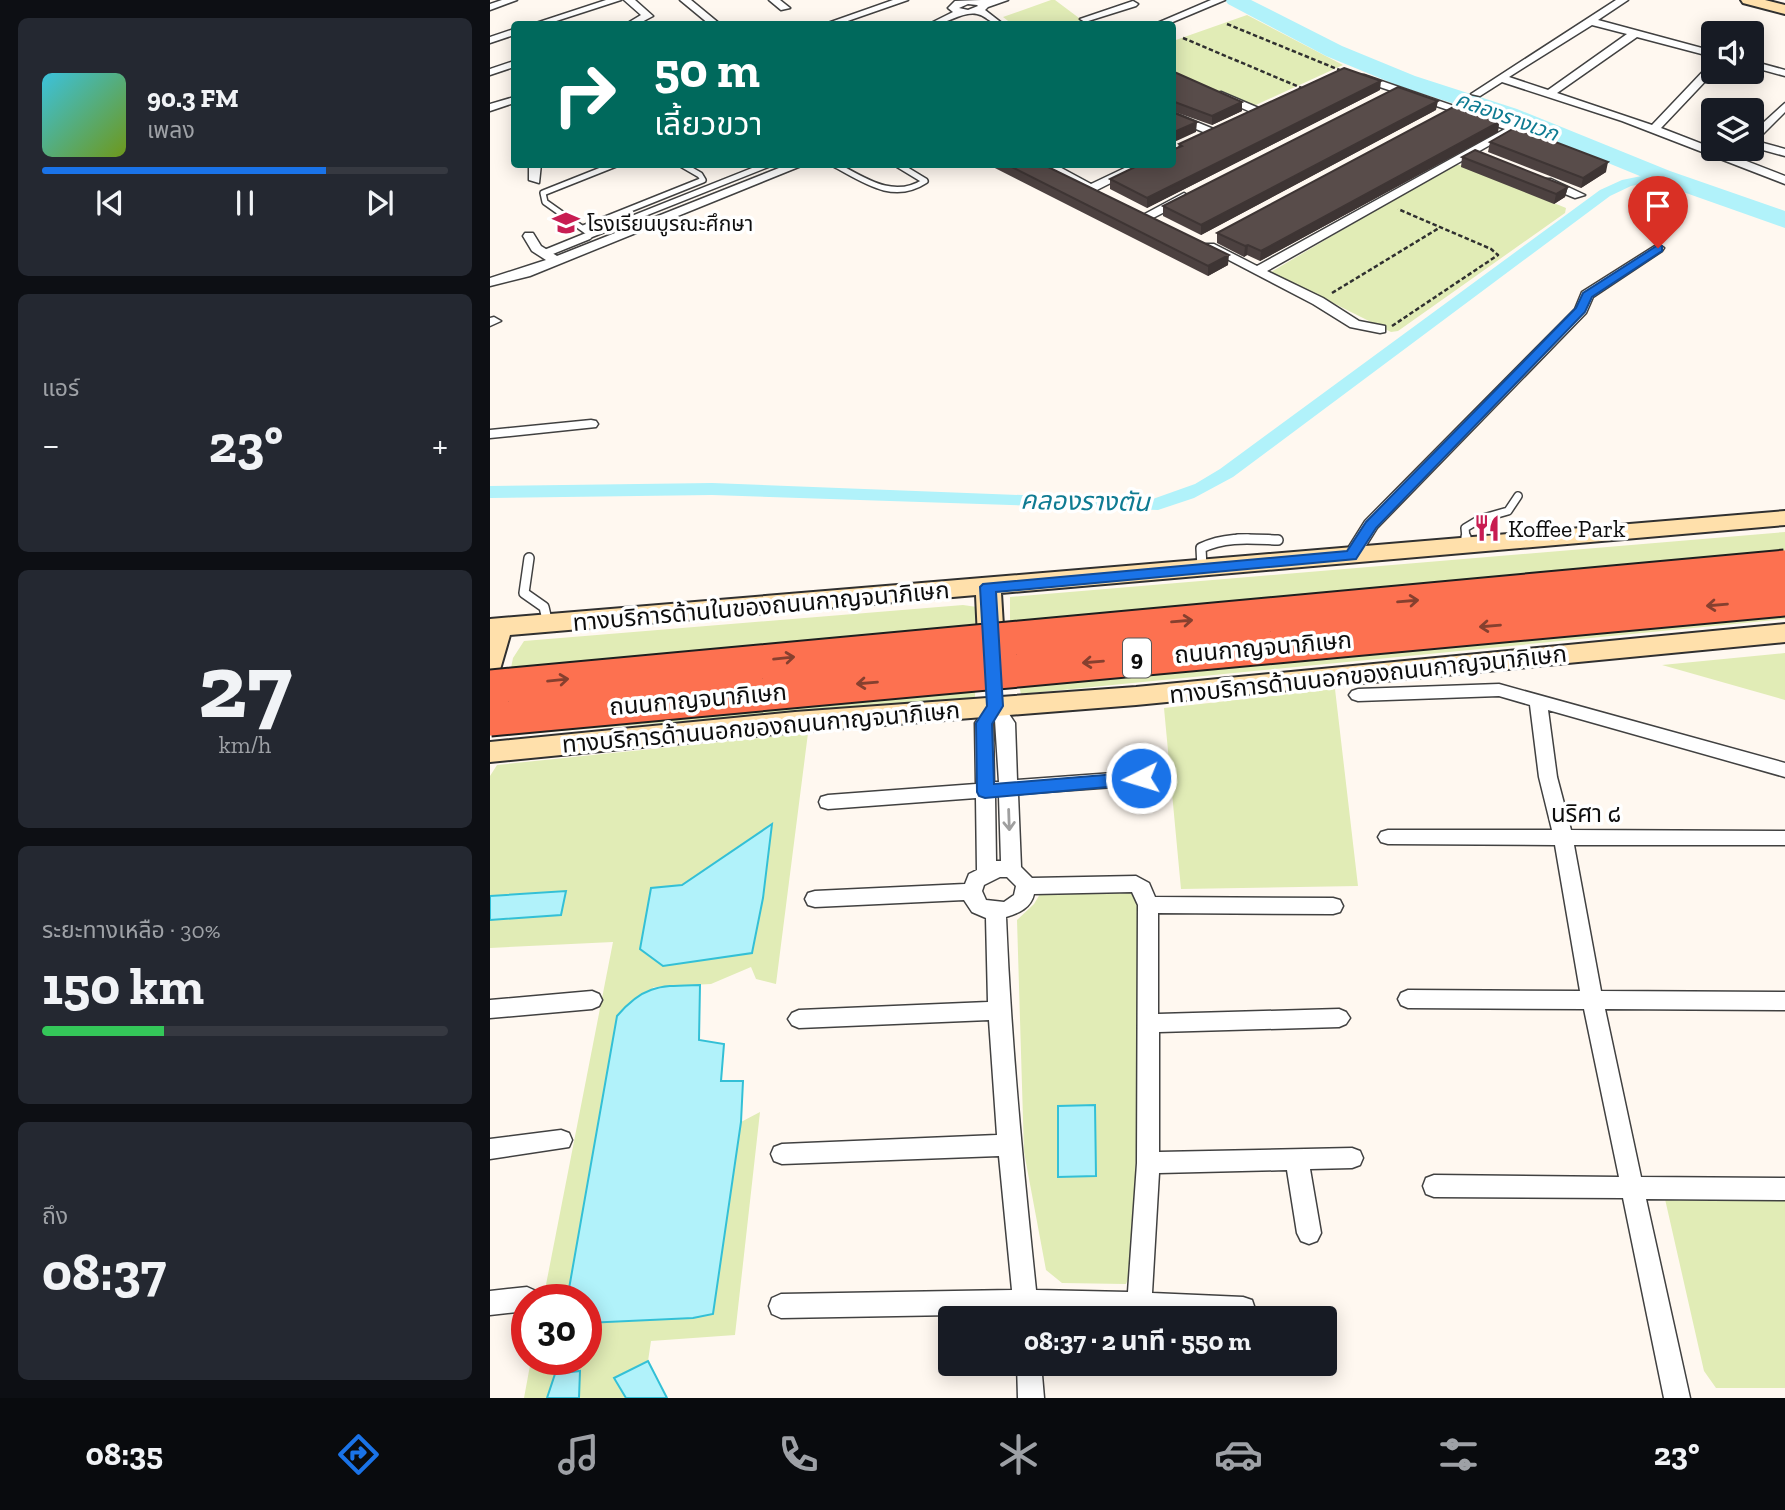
<!DOCTYPE html>
<html lang="th">
<meta charset="utf-8">
<style>
body{margin:0;font-family:"Zilla Slab","Noto Sans Thai",serif;background:#242831;color:#f1f3f6;height:100vh;display:flex;flex-direction:column;font-size:26px;white-space:nowrap}
*{box-sizing:border-box;margin:0}
p{font-size:23px;color:#9ea1a6}
.icon{flex:none;width:38px;height:38px;fill:none;stroke:currentColor;stroke-width:2;stroke-linecap:round;stroke-linejoin:round}
.map{position:relative;flex:1;overflow:hidden}
.side{display:flex;flex-direction:column;gap:18px;padding:18px;background:#0d0f14;width:490px}
.side>*{flex:none}
.guide{position:absolute;left:21px;top:21px;width:665px;height:147px;border-radius:7px;box-shadow:0 4px 18px #0003;background:#00695c;color:#fff;overflow:hidden}
.buttons{position:absolute;left:1211px;top:21px;display:grid;gap:14px}
.buttons a{display:grid;place-items:center;width:63px;height:63px;border-radius:7px;background:#171b24;box-shadow:0 4px 18px #0003;font-size:35px}
.speed{position:absolute;left:21px;top:1284px;display:flex;gap:14px;font-size:35px;font-weight:700;text-align:center}
.speed>*{display:grid;place-content:center;width:91px;height:91px;border-radius:50%;background:#171b24;box-shadow:0 4px 18px #0003;line-height:1}
.speed .limit{border:10px solid #d22;background:#fff;color:#111}
.pin{position:absolute;display:grid;place-items:center;width:60px;height:60px;color:#fff;margin:-72px -30px;border-radius:50% 50% 50% 0;rotate:-45deg;box-shadow:0 0 7px #0007}
.pin .icon{rotate:45deg}
.me{position:absolute;width:77px;margin:-38px;rotate:265deg;stroke-linejoin:round;filter:drop-shadow(0 0 5px #0008)}
.turn{display:flex;align-items:center;gap:24px;height:147px;padding:0 28px;font-size:32px}
.turn .icon{width:91px;height:91px;stroke-width:2.5}
.turn b{display:block;font-size:49px;line-height:60px}
.big{font-size:52px;font-weight:700;line-height:1.1}
.side .tile{flex:1;display:flex;flex-direction:column;justify-content:center;gap:10px;min-width:0;padding:0 24px;border-radius:10px;background:#242831}
.side .dial{align-items:center;gap:0}
.dial b{font-size:91px;line-height:1}
.song{display:flex;align-items:center;gap:21px}
.cover{width:84px;height:84px;border-radius:10px;background:linear-gradient(135deg,hsl(190 70% 55%),hsl(80 70% 35%))}
.played{height:7px;border-radius:4px;background:linear-gradient(90deg,#1a73e8 70%,#363941 70%)}
.keys{display:flex;justify-content:space-around;direction:ltr}
.heat{display:flex;justify-content:space-between;align-items:center;font-size:38px;direction:ltr}
.charge{height:10px;border-radius:5px;background:linear-gradient(90deg,#34c759 30%,#363941 0)}
.trip{position:absolute;left:448px;top:1306px;width:399px;height:70px;border-radius:7px;background:#171b24;box-shadow:0 4px 18px #0003;font-weight:700;line-height:70px;text-align:center}
.menu{display:flex;height:112px;justify-content:space-around;align-items:center;background:#090b0e;color:#9ea1a6}
.menu .icon{width:49px;height:49px}
.menu .current{color:#1a73e8}
.menu b{font-size:32px;color:#f1f3f6}
main{display:flex;flex:1;min-height:0}
.map>svg:first-child{display:block}
</style>
<main>
<section class="side">
<div class="tile">
<div class="song"><i class="cover"></i><div><b>90.3 FM</b><p>เพลง</p></div></div>
<div class="played"></div>
<div class="keys"><svg class="icon" aria-label="previous" viewBox="0 0 24 24"><path d="M18 5L8 12l10 7zM5 5v14"/></svg><svg class="icon" aria-label="pause" viewBox="0 0 24 24"><path d="M8 5v14M16 5v14"/></svg><svg class="icon" aria-label="next" viewBox="0 0 24 24"><path d="M6 5l10 7-10 7zM19 5v14"/></svg></div>
</div>
<div class="tile"><p>แอร์</p>
<div class="heat"><a>−</a><b class="big">23°</b><a>+</a></div>
</div>
<div class="tile dial"><b>27</b><p>km/h</p></div>
<div class="tile"><p>ระยะทางเหลือ · 30%</p><b class="big">150 km</b><div class="charge"></div></div>
<div class="tile"><p>ถึง</p><b class="big">08:37</b></div>
</section>
<div class="map">
<svg width="1295" height="1398" viewBox="0 0 1295 1398">
<rect width="100%" height="100%" fill="#fff8f0"/>
<path fill="#e1ecb6" fill-rule="evenodd" d="M561,0H565L597,24H522L513,17Z
M757,15L853,65L755,110L683,78V41Z
M962,165H971L1076,208L1075,213L908,331L901,332L781,272Z
M1295,532V619L531,694L520,648V597Z
M473,605L487,607L485,698L7,736L23,658L34,641Z
M1295,653V700L1172,665Z
M845,689L868,886L691,889L674,708Z
M318,733L286,984L266,979L261,967L221,984L164,987L127,1016L77,1300H53L123,942L0,948V776L7,765ZM282,825L273,898L268,916L161,888L192,885Z
M553,889H634L646,895L650,915L644,1265L636,1284L572,1283L556,1270L534,1152L527,920L544,904Z
M270,1112L245,1335L161,1341L158,1361L124,1378L136,1398H89V1371L65,1375L57,1398H34L41,1360H96V1323L203,1318L223,1314L251,1122Z
M1295,1194V1388H1226L1214,1371L1175,1199Z"/>
<path fill="#b1f2fa" stroke="#33c0d6" stroke-width="2" d="M282,824L273,898L262,953L173,966L150,949L161,888L192,885Z
M76,891L71,915L0,920V896Z
M210,985L209,1040L234,1044L231,1081H253L251,1122L223,1314L203,1318L96,1323V1300H77L127,1016C154,984 171,986 210,985Z
M605,1105L606,1176L568,1177V1106Z
M158,1361L177,1398H136L124,1378Z
M90,1371L89,1398H57L65,1374Z"/>
<g fill="none" stroke-linecap="round" stroke-linejoin="round">
<path fill="#b1f2fa" fill-rule="evenodd" d="M1171,172L1178,176L1176,179L1141,186L1120,196L743,477L704,498L668,510L222,495L0,498V486L222,483L660,500L705,484L730,469L1110,190L1132,180Z"/>
<path fill="#b1f2fa" fill-rule="evenodd" d="M735,0H761L852,46L925,76L1027,109L1180,171L1295,211V228L1162,181L1011,119L909,86L836,56L738,4Z"/>
<defs>
<path id="lane-far2" d="M344,164C374,180 403,202 435,181L407,164
M93,228L213,180L210,175L191,164
M96,231L55,202L53,193L126,164
M93,238L279,164"/>
<path id="lane-far1" d="M56,253L98,236
M748,538H758
M976,538L975,528L990,519L1018,511L1028,496"/>
<path id="lane" d="M976,537V545
M39,558L34,593L54,607L58,624
M712,568L711,548C736,536 761,539 788,540"/>
<path id="street" d="M12,0H27L0,10V4Z
M116,0H131L57,24H43Z
M134,0H145L163,16L148,24H136L151,15Z
M190,0H201L230,24H219Z
M279,0H290L300,8L291,10Z
M403,0H418L349,24H335Z
M491,0H518L498,7L495,10L513,24C498,24 498,16 487,14C471,11 456,26 439,24L463,12L458,8L465,1ZM478,4L487,5L488,6L478,10L469,8Z
M721,0H735L678,24H665Z
M1126,0H1138L1108,20L1223,51V57L1147,37L1067,93L1162,125L1219,65L1223,64L1224,72L1171,128L1295,176V184L1132,121L1012,82L990,96L981,94ZM1102,25L1137,34L1058,90L1019,77Z
M643,1L648,4L646,6L595,22L590,19Z
M24,29V35L0,43V37Z
M24,61V67L0,75V69Z
M1262,61L1295,70V76L1262,67Z
M866,75H874L1051,136L1045,139L1023,132L777,271L833,298L869,321L895,326V332L890,333L860,327L823,304L714,247L716,244H724L767,266L1015,129L866,79Z
M731,92L771,109L773,111L763,113L727,97V93Z
M24,97V103L0,111V104Z
M1295,103V112L1266,141L1295,149V156L1262,147V133Z
M682,112L726,130L728,132L718,134L682,119Z
M39,164H51L49,183L39,180Z
M299,164H316L40,276L0,286V278L56,260L42,251L33,236L35,233H43L51,246L67,256Z
M549,164H564L601,184L643,164H658L601,193Z
M1053,179H1061L1095,195L1085,198L1053,185Z
M694,193L700,197L698,200L661,219L651,216Z
M1168,244L1174,248L1172,251L1103,297L1096,313L887,528L867,560H855L853,556L875,521L1085,309L1092,292Z
M4,317L11,321L0,326V318Z
M101,420L106,421L108,424L106,427L0,438V430Z
M1009,684L1295,763V777L1058,710L1067,777L1081,830L1295,831V845H1084L1111,991L1295,992V1010L1115,1009L1151,1177L1295,1178V1200L1156,1199L1200,1398H1174L1133,1198L944,1197L936,1194L933,1186L936,1178L944,1175L1129,1177L1094,1009L918,1008L911,1005L908,999L911,993L918,990L1090,991L1065,845L898,844L891,842L888,837L891,832L898,830H1062L1049,777L1040,705L1009,696L868,701L862,699L859,695L862,691L868,689Z
M505,700L511,702L525,723L527,780L651,771L657,773L660,778L657,783L651,785L528,794L531,867L542,878L646,876L659,883L665,897L843,898L850,900L853,906L850,912L843,914L668,913V1014L849,1009L856,1012L860,1018L856,1024L849,1027L669,1032V1152L862,1148L870,1151L873,1158L870,1165L862,1168L820,1169L831,1233L827,1241L819,1244L811,1241L807,1233L797,1170L669,1173L662,1293L753,1297L762,1300L765,1309L762,1318L549,1314V1318H525L522,1314L291,1318L282,1314L279,1306L282,1298L291,1294L522,1290L509,1156L292,1164L284,1161L281,1154L284,1147L292,1144L507,1135L499,1020L309,1028L302,1025L298,1019L302,1013L309,1010L498,1002L496,918L482,912L474,900L325,907L318,905L315,899L318,893L325,891L475,884L479,874L487,870L486,798L338,809L331,807L329,802L331,797L338,795L486,784L485,723L499,702ZM505,720L509,782H504L503,723ZM505,796H509L511,861H506ZM510,877H517L526,886L524,895L514,902L496,900L492,891L494,885ZM642,892L648,905L647,1163L638,1292L546,1290C533,1166 521,1042 516,917C529,913 541,908 544,894Z
M102,991L109,994L112,1000L109,1006L102,1009L0,1018V1000Z
M71,1130L79,1133L82,1140L79,1147L0,1159V1139Z
M37,1287L46,1291L49,1299L37,1300V1311L0,1315V1291Z
M527,1363H551L554,1398H528Z"/>
<path id="secondary" d="M1251,0H1275L1295,5V14L1253,3Z
M1295,511V525L511,593L515,659L511,665L502,668L493,665L489,659L486,595L20,635L9,673L0,676V619Z
M1295,624V642L646,705L305,732L0,762V742L305,712L646,687Z"/>
</defs>
<use href="#lane-far2" stroke="#414141" stroke-width="8"/>
<use href="#lane-far1" stroke="#414141" stroke-width="10"/>
<use href="#lane" stroke="#414141" stroke-width="12"/>
<use href="#street" stroke="#414141" stroke-width="3"/>
<use href="#secondary" stroke="#303030" stroke-width="4"/>
<path stroke="#303030" stroke-width="2.5" stroke-dasharray="4.5 2.5" stroke-linecap="butt" d="M737,24L852,71
M693,38L814,89
M842,293L949,228
M902,326L1008,255L1001,249L908,209"/>
<use href="#lane-far2" stroke="#fff" stroke-width="5"/>
<use href="#lane-far1" stroke="#fff" stroke-width="7"/>
<use href="#lane" stroke="#fff" stroke-width="9"/>
<use href="#street" fill="#fff" fill-rule="evenodd"/>
<use href="#secondary" fill="#ffe0ab" fill-rule="evenodd"/>
<defs>
<path id="highway-bridge" d="M0,687L1295,567
M0,719L1295,599"/>
</defs>
<use href="#highway-bridge" stroke="#1f1f1f" stroke-width="37" stroke-linecap="butt"/>
<use href="#highway-bridge" stroke="#fd7150" stroke-width="33"/>
</g>
<path fill="#4c4140" d="M682,71L752,102V111L722,125L682,111Z
M890,90L657,208L620,189V179L688,147L689,144Z
M946,110L711,235L673,216V206Z
M1009,122L1008,132L770,261L757,255L754,257L727,243V233Z
M1000,142L1116,172L1091,188L998,152Z
M972,157L1078,187L1075,197L1064,204L971,167Z
M497,164H552L738,265L718,276Z"/>
<path fill="#3e3534" d="M891,81L890,90L657,208V198Z
M948,101L946,110L711,235V225Z
M752,102V111L722,125V116Z
M707,122L706,132L682,143V133Z
M1009,122L1008,132L770,261L771,251Z
M1118,162L1116,172L1091,188L1093,178Z
M1078,187L1075,197L1064,204L1066,194Z
M758,245L757,255L754,257L755,246Z
M739,255L738,265L718,276V266Z"/>
<path fill="#584c4a" stroke="#3e3534" stroke-width="2" d="M854,68L891,81L657,198L620,179L651,164H682V150L692,146L689,144Z
M682,71L752,102L722,116L682,101Z
M908,87L948,101L711,225L673,206Z
M965,106L1009,122L771,251L758,245L755,246L727,233Z
M682,112L707,122L682,133Z
M1026,127L1118,162L1093,178L1000,142Z
M985,150L1078,187L1066,194L972,157Z
M516,164H552L739,255L718,266Z"/>
<defs><path id="oneway-shaft" d="M-6 0H5M1.5-3L5.5 0L1.5 3" fill="none" stroke-width="1.6" stroke-linecap="round" stroke-linejoin="round" transform="scale(1.75)"/></defs>
<g stroke="#86402f">
<use href="#oneway-shaft" transform="translate(918 601) rotate(-5)"/>
<use href="#oneway-shaft" transform="translate(1227 605) rotate(175)"/>
<use href="#oneway-shaft" transform="translate(692 621) rotate(-5)"/>
<use href="#oneway-shaft" transform="translate(1000 626) rotate(175)"/>
<use href="#oneway-shaft" transform="translate(294 658) rotate(-6)"/>
<use href="#oneway-shaft" transform="translate(603 662) rotate(175)"/>
<use href="#oneway-shaft" transform="translate(68 680) rotate(-6)"/>
<use href="#oneway-shaft" transform="translate(377 683) rotate(175)"/>
</g>
<use stroke="#9f9f9f" href="#oneway-shaft" transform="translate(519 820) rotate(88)"/>
<path fill="#1a73e8" stroke="#114b97" stroke-width="2" d="M1168,245L1172,246V251L1102,297L1095,312L886,528L866,559L506,592L513,706L502,724L504,784L651,772L660,778L651,784L495,798L489,796L487,792L486,723L497,706L490,587L493,584L857,551L876,522L1086,308L1093,293Z"/>
<defs>
<symbol id="school-bare" viewBox="-9 -9 18 18"><path d="M0-5L7-2L0 1L-7-2ZM-4 1L0 2.5L4 1V4Q0 6-4 4Z" fill="#c81d52" stroke="#fff" stroke-width="2.5" paint-order="stroke"/></symbol>
<symbol id="restaurant-bare" viewBox="-9 -9 18 18"><path d="M-5-6h1v4h1v-4h1v4h1v-4h1v5L-1.5 .5V6h-2V.5L-5-1ZM5-6V6H3V1.5H1.5Q1.5-4 5-6Z" fill="#c81d52" stroke="#fff" stroke-width="2.5" paint-order="stroke"/></symbol>
</defs>
<g fill-rule="evenodd">
<use href="#school-bare" x="57" y="204" width="38" height="38"/>
<use href="#restaurant-bare" x="978" y="509" width="38" height="38"/>
</g>
<g text-anchor="middle" dominant-baseline="central" stroke-width="7" stroke-linejoin="round" paint-order="stroke">
<g font-size="21" font-style="italic" fill="#0f7b92" stroke="#fff">
<text transform="translate(1017 116) rotate(20)">คลองรางเวก</text>
</g>
<g font-size="21" fill="#0e0e0e" stroke="#fff" text-anchor="start">
<text x="97" y="223">โรงเรียนบูรณะศึกษา</text>
</g>
<rect fill="#fff" stroke="#565656" stroke-width="2" x="633" y="638.5" width="28" height="39" rx="5"/>
<g font-size="23" font-weight="bold" fill="#0e0e0e">
<text x="647" y="658">9</text>
</g>
<g font-size="24" fill="#0e0e0e" stroke="#fff" text-anchor="start">
<text x="1018" y="528">Koffee Park</text>
</g>
<g font-size="24" fill="#0e0e0e" stroke="#fff">
<text transform="translate(271 606) rotate(-5)">ทางบริการด้านในของถนนกาญจนาภิเษก</text>
<text transform="translate(773 647) rotate(-5)">ถนนกาญจนาภิเษก</text>
<text transform="translate(878 674) rotate(-6)">ทางบริการด้านนอกของถนนกาญจนาภิเษก</text>
<text transform="translate(208 699) rotate(-5)">ถนนกาญจนาภิเษก</text>
<text transform="translate(271 727) rotate(-5)">ทางบริการด้านนอกของถนนกาญจนาภิเษก</text>
<text x="1096" y="813">นริศา ๘</text>
</g>
<g font-size="26" font-style="italic" fill="#0f7b92" stroke="#fff">
<text transform="translate(595 501) rotate(1)">คลองรางตัน</text>
</g>
</g>
</svg>
<div class="buttons">
<a><svg class="icon" aria-label="sound" viewBox="0 0 24 24"><path d="M4 9h4l5-4v14l-5-4H4zM17 9q2 3 0 6"/></svg></a>
<a><svg class="icon" aria-label="layers" viewBox="0 0 24 24"><path d="M12 4l9 5-9 5-9-5zM3 14l9 5 9-5"/></svg></a>
</div>
<div class="speed"><div class="limit">30</div></div>
<div class="pin" style="left:1168px;top:248px;background:#d93025"><svg class="icon" aria-label="arrive" viewBox="0 0 24 24"><path d="M6 21V4h12l-3 4 3 4H6"/></svg></div>
<svg class="me" style="left:651px;top:778px" viewBox="-20 -20 40 40"><circle r="17" fill="#1a73e8" stroke="#fff" stroke-width="3"/><path d="M0-11L8 9 0 5-8 9z" fill="#fff"/></svg>
<div class="trip">08:37 · 2 นาที · 550 m</div>
<div class="guide">
<div class="turn"><svg class="icon" aria-label="right" viewBox="0 0 24 24"><path d="M7 20v-9h11M14 6l5 5-5 5"/></svg><div><b>50 m</b>เลี้ยวขวา</div></div>
</div>
</div>
</main>
<nav class="menu">
<b>08:35</b>
<svg class="icon current" aria-label="directions" viewBox="0 0 24 24"><path d="M12 3l9 9-9 9-9-9zM9 14v-3h6M13 9l2 2-2 2"/></svg>
<svg class="icon" aria-label="music" viewBox="0 0 24 24"><path d="M9 18V5l10-2v13"/><circle cx="6" cy="18" r="3"/><circle cx="16" cy="16" r="3"/></svg>
<svg class="icon" aria-label="phone" viewBox="0 0 24 24"><path d="M5 4h4l2 5-3 2q2 4 5 5l2-3 5 2v4C11 20 4 13 5 4z"/></svg>
<svg class="icon" aria-label="climate" viewBox="0 0 24 24"><path d="M12 3v18M4 7l16 10M4 17L20 7"/></svg>
<svg class="icon" aria-label="car" viewBox="0 0 24 24"><path d="M5 17H2v-5l4-1 3-4h7l3 4 3 1v5h-3M9 17h6M6 11h13"/><circle cx="7" cy="17" r="2"/><circle cx="17" cy="17" r="2"/></svg>
<svg class="icon" aria-label="filters" viewBox="0 0 24 24"><path d="M4 7h16M4 17h16"/><circle cx="9" cy="7" r="2"/><circle cx="15" cy="17" r="2"/></svg>
<b>23°</b>
</nav>
